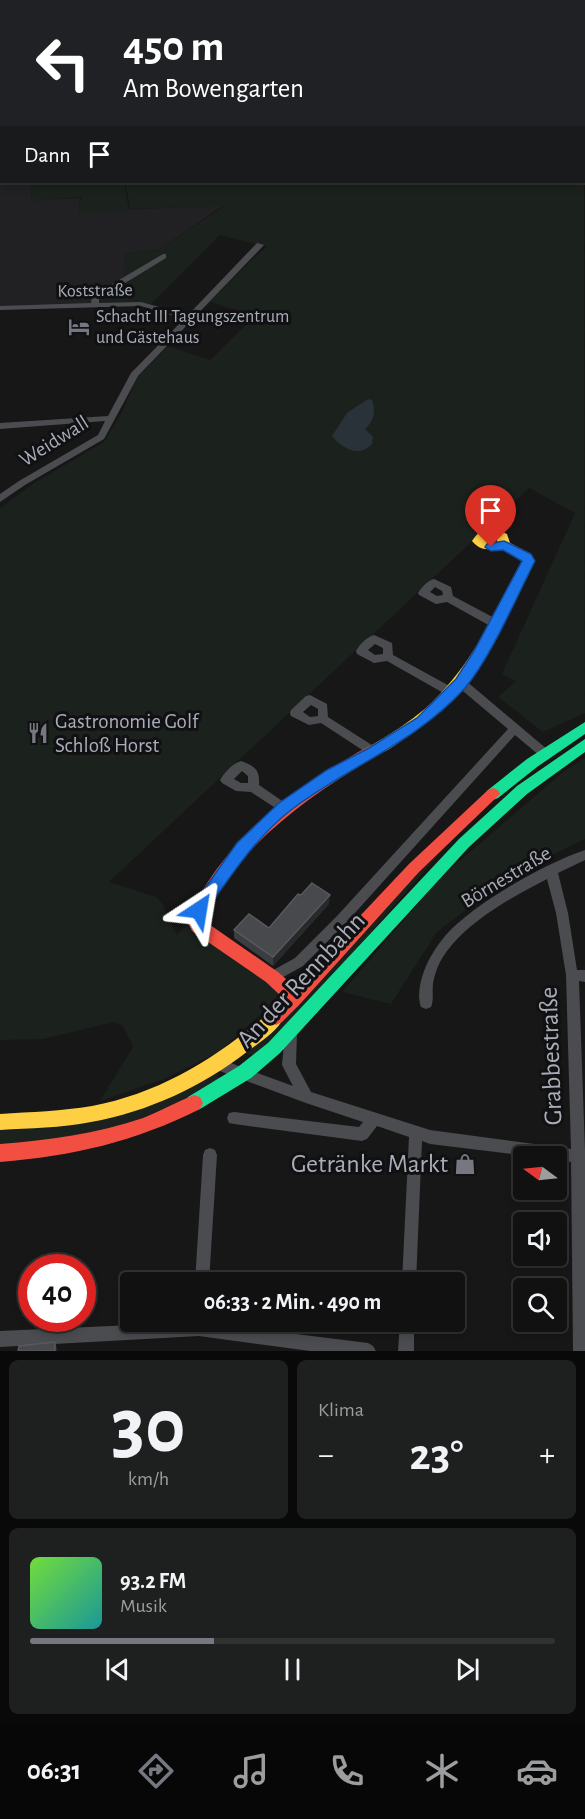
<!DOCTYPE html>
<html lang="de">
<meta charset="utf-8">
<style>
body{margin:0;font-family:"Alegreya Sans",sans-serif;background:#1e1f1f;color:#f1f3f6;height:100vh;display:flex;flex-direction:column;font-size:22px;white-space:nowrap}
*{box-sizing:border-box;margin:0}
p{font-size:20px;color:#9c9d9f}
.icon{flex:none;width:33px;height:33px;fill:none;stroke:currentColor;stroke-width:2;stroke-linecap:round;stroke-linejoin:round}
.map{position:relative;height:1351px;overflow:hidden}
.sheet{display:flex;flex-direction:column;gap:9px;padding:9px;background:#090909;flex:1}
.sheet>*{flex:none}
.banner{position:absolute;left:0px;top:0px;width:585px;height:183px;box-shadow:0 3px 9px #0003,0 0 0 2px #303131;background:#202124;color:#fff;overflow:hidden}
.needle{width:39px;rotate:285deg}
.controls{position:absolute;left:513px;top:1146px;display:grid;gap:12px}
.controls a{display:grid;place-items:center;width:54px;height:54px;border-radius:6px;background:#111;box-shadow:0 3px 9px #0003,0 0 0 2px #303131;font-size:30px}
.speed{position:absolute;left:18px;top:1254px;display:flex;gap:12px;font-size:30px;font-weight:700;text-align:center}
.speed>*{display:grid;place-content:center;width:78px;height:78px;border-radius:50%;background:#111;box-shadow:0 3px 9px #0003,0 0 0 2px #303131;line-height:1}
.speed .limit{border:9px solid #d22;background:#fff;color:#111}
.pin{position:absolute;display:grid;place-items:center;width:51px;height:51px;color:#fff;margin:-62px -26px;border-radius:50% 50% 50% 0;rotate:-45deg;box-shadow:0 0 6px #0007}
.pin .icon{rotate:45deg}
.me{position:absolute;width:66px;margin:-33px;rotate:33deg;stroke-linejoin:round;filter:drop-shadow(0 0 4px #0008)}
.turn{display:flex;align-items:center;gap:21px;height:126px;padding:0 24px;font-size:27px}
.turn .icon{width:78px;height:78px;stroke-width:2.5}
.turn b{display:block;font-size:42px;line-height:51px}
.then{display:flex;align-items:center;height:57px;padding:0 24px;background:#0003;gap:12px;font-size:22px}
.big{font-size:45px;font-weight:700;line-height:1.1}
.sheet .widget{flex:1;display:flex;flex-direction:column;justify-content:center;gap:9px;min-width:0;padding:0 21px;border-radius:9px;background:#1e1f1f}
.sheet .dial{align-items:center;gap:0}
.dial b{font-size:78px;line-height:1}
.song{display:flex;align-items:center;gap:18px}
.cover{width:72px;height:72px;border-radius:9px;background:linear-gradient(135deg,hsl(100 70% 55%),hsl(180 70% 35%))}
.played{height:6px;border-radius:3px;background:linear-gradient(90deg,#757880 35%,#303131 35%)}
.keys{display:flex;justify-content:space-around;direction:ltr}
.heat{display:flex;justify-content:space-between;align-items:center;font-size:33px;direction:ltr}
.sheet .tiles{flex:1;display:grid;gap:9px;grid-template-columns:1fr 1fr}
.widget:last-child{grid-column:span 2}
.trip{position:absolute;left:120px;top:1272px;width:345px;height:60px;border-radius:6px;background:#111;box-shadow:0 3px 9px #0003,0 0 0 2px #303131;font-weight:700;line-height:60px;text-align:center}
.dock{display:flex;height:96px;justify-content:space-around;align-items:center;background:#070707;color:#9c9d9f}
.dock .icon{width:42px;height:42px}
.dock .current{color:#757880}
.dock b{font-size:27px;color:#f1f3f6}
.map>svg:first-child{display:block}
</style>
<div class="map">
<svg width="585" height="1351" viewBox="0 0 585 1351">
<rect width="100%" height="100%" fill="#171717"/>
<path fill="#212124" d="M0,0H585V162L584,2H2V182H30L32,200L80,198L79,212L224,205L159,250L126,253L124,280L95,305L0,306Z"/>
<path fill="#1b211c" d="M584,162L585,713L543,732L498,697L516,681L502,674L575,513L529,488L109,882L156,897L162,903L177,935L184,927L192,924L284,994L217,1053L164,1079L100,1101L133,1047L123,1026L114,1022L43,1039L0,1040V508L34,483L104,442L122,412L137,378L168,346L210,360L255,316L210,302L252,259L267,247L220,235L149,306L95,305V298L124,280L126,253L159,250L224,206L130,209L125,182H584Z
M30,182H124L129,210L78,213L81,197L32,201Z
M585,758V839L508,877L437,932L391,1004L342,992L441,877L563,772Z
M461,829L303,1010L256,1056L241,1052Z
M217,1074L221,1080L193,1097L108,1131L0,1146V1129L47,1125Z"/>
<path fill="#2a3239" d="M368,399L372,400C376,411 374,421 365,429L373,437L372,444C358,459 341,447 332,436L347,413Z"/>
<g fill="none" stroke-linecap="round" stroke-linejoin="round">
<path stroke="#2a3239" stroke-width="1.5" d="M172,0L178,2"/>
<path fill="#4b4c50" fill-rule="evenodd" d="M257,243L264,245L138,376L104,439L25,485L0,502V494L19,481L98,435L105,421L0,429V423L108,416L131,373L184,319L141,306L0,310V306L91,303L92,296L163,254H166V258L99,299V303L141,302L188,315Z
M434,579L451,587L453,596L500,621L501,624L500,627H492L447,602L436,604L419,595L418,593C421,588 428,580 434,579ZM435,587L442,591L443,595L437,596L430,592Z
M374,635L392,643L393,655L455,689L456,692L455,695H447L387,661L374,663L357,654L356,651C359,645 367,637 374,635ZM375,644L383,648V654L375,655L368,650Z
M461,679L465,680L548,750L550,753L548,756H540L515,735L345,924L303,966L276,981L272,983L268,981L266,977L268,973L295,958L337,916L508,729L457,686L456,683Z
M310,695L327,704L328,717L378,749L380,752L378,755H370L321,723L309,725L291,716L290,713L291,710L306,696ZM311,705L318,709V716L310,717L303,712Z
M241,761C255,766 260,770 259,785L288,805L290,808L288,811L284,813L280,811L251,792L236,791L222,783L220,780C224,773 233,763 241,761ZM242,771L248,776V783H241L234,779Z
M585,850V860L558,873L568,913L577,970H585V982L579,981L585,1151V1351H573L571,1162L556,1160V1156H529L430,1144L422,1141L416,1282H402L409,1137L377,1126L367,1139L362,1141L234,1124L229,1123L227,1118L229,1113L234,1112L359,1127L363,1122L306,1103L217,1070L212,1068L210,1064L212,1060L217,1058L293,1086L282,1065L285,1033L286,1029L291,1027L296,1029L297,1033L296,1064L311,1092L430,1130L571,1149L566,975L556,913L547,879C511,898 461,924 440,962C437,968 434,977 433,984C432,992 434,1000 431,1007L426,1009L421,1007C417,996 420,982 424,971C429,958 436,947 445,936C474,903 544,864 585,850Z
M210,1148L215,1150L217,1155L209,1282H195L203,1155L205,1150Z
M199,1322L368,1343L373,1346L376,1351H310L199,1336L0,1347V1331Z
M400,1322H414V1351H398Z"/>
<path fill="#16e098" fill-rule="evenodd" d="M585,722V734L537,767L498,798L493,800L488,798L486,794L488,790L527,759Z
M585,739V752L527,794L469,847L280,1053L251,1078L200,1109L194,1111L188,1109L185,1103L188,1097L239,1066L268,1043L459,839L517,786Z"/>
<path fill="#ffcf43" fill-rule="evenodd" d="M489,526L507,534L510,543L531,554L535,561C501,629 467,699 401,741C392,747 382,756 372,753L370,749L372,745C391,734 409,722 426,708C470,668 496,613 523,561C518,557 511,553 505,551C493,546 484,555 472,541C476,535 482,528 489,526ZM490,536L497,539V542L486,540Z
M276,1009L282,1012L284,1017C278,1031 260,1042 248,1051C203,1086 148,1112 91,1122C61,1128 30,1128 0,1130V1114C31,1112 62,1111 92,1106C161,1093 218,1057 270,1012Z"/>
<path fill="#f24e42" fill-rule="evenodd" d="M377,743L382,745L384,749L382,753C316,790 233,848 203,920L278,972L294,986L409,864L488,790L493,788L498,790L500,794L419,872L301,1003L282,1022L276,1025L270,1022L268,1017L283,998L266,982L192,931L187,921C215,854 276,802 336,766C349,758 363,748 377,743Z
M194,1095L200,1097L203,1103L200,1109C134,1142 73,1156 0,1162V1144C49,1140 96,1134 143,1118C160,1111 177,1102 194,1095Z"/>
<defs>
<path id="rail" d="M84,0L90,2"/>
</defs>
<use href="#rail" stroke="#4b4c4f" stroke-width="3"/>
<use href="#rail" stroke="#111113" stroke-width="1.5" stroke-dasharray="4.5" stroke-linecap="butt"/>
</g>
<path fill="#3c3d40" d="M301,895L329,904L273,966L234,938V930L269,928Z"/>
<path fill="#28292a" d="M330,895L329,904L273,966V957Z
M55,1342L58,1351H55Z"/>
<path fill="#48494d" stroke="#57595e" stroke-width="1.5" d="M312,883L330,895L273,957L234,930L249,914L269,928L298,894L301,895Z
M55,1342V1351H18L19,1346Z"/>
<path fill="#1a73e8" stroke="#114b97" stroke-width="1.5" d="M504,541L531,554L535,561C516,598 491,657 465,688C415,743 349,766 291,810C255,838 230,877 204,914L199,916L193,914L191,910L193,905L237,843L279,803L327,770L369,748L417,718L456,679L474,651L522,561L503,550L491,551L485,547L487,544Z"/>
<defs>
<symbol id="hotel-bare" viewBox="-9 -9 18 18"><path d="M-6-4.5h1.5V1H6V5H4.5V3h-9V5H-6ZM-4 0a1.8 1.8 0 1 1 3.6 0ZM.5 0V-2.5h3Q6-2.5 6 0Z" fill="#757880" stroke="#111113" stroke-width="2.5" paint-order="stroke"/></symbol>
<symbol id="restaurant-bare" viewBox="-9 -9 18 18"><path d="M-5-6h1v4h1v-4h1v4h1v-4h1v5L-1.5 .5V6h-2V.5L-5-1ZM5-6V6H3V1.5H1.5Q1.5-4 5-6Z" fill="#757880" stroke="#111113" stroke-width="2.5" paint-order="stroke"/></symbol>
<symbol id="shop-bare" viewBox="-9 -9 18 18"><path d="M-5-2.5h2.3a2.7 3.5 0 0 1 5.4 0H5L5.5 6h-11ZM-1.5-2.5h3a1.5 2.3 0 0 0-3 0Z" fill="#757880" stroke="#111113" stroke-width="2.5" paint-order="stroke"/></symbol>
</defs>
<g fill-rule="evenodd">
<use href="#hotel-bare" x="64" y="312" width="30" height="30"/>
<use href="#restaurant-bare" x="23" y="718" width="30" height="30"/>
<use href="#shop-bare" x="450" y="1149" width="30" height="30"/>
</g>
<g text-anchor="middle" dominant-baseline="central" stroke-width="6" stroke-linejoin="round" paint-order="stroke">
<g font-size="18" fill="#a8adb8" stroke="#111113">
<text transform="translate(95 291) rotate(-1)">Koststraße</text>
</g>
<g font-size="18" fill="#a8adb8" stroke="#111113" text-anchor="start">
<text x="96" y="317">Schacht III Tagungszentrum<tspan x="96" dy="21">und Gästehaus</tspan></text>
</g>
<g font-size="21" fill="#a8adb8" stroke="#111113">
<text transform="translate(54 441) rotate(-32)">Weidwall</text>
<text transform="translate(506 877) rotate(-31)">Börnestraße</text>
</g>
<g font-size="21" fill="#a8adb8" stroke="#111113" text-anchor="start">
<text x="55" y="721">Gastronomie Golf<tspan x="55" dy="24">Schloß Horst</tspan></text>
</g>
<g font-size="26" fill="#a8adb8" stroke="#111113">
<text transform="translate(301 980) rotate(-47)">An der Rennbahn</text>
<text transform="translate(551 1056) rotate(-92)">Grabbestraße</text>
</g>
<g font-size="26" fill="#a8adb8" stroke="#111113" text-anchor="end">
<text x="448" y="1164">Getränke Markt</text>
</g>
</g>
</svg>
<div class="controls">
<a><svg class="needle" viewBox="-14 -14 28 28"><path d="M0-13l5 13h-10z" fill="#e53935"/><path d="M0 13l5-13h-10z" fill="#9c9d9f"/></svg></a>
<a><svg class="icon" aria-label="sound" viewBox="0 0 24 24"><path d="M4 9h4l5-4v14l-5-4H4zM17 9q2 3 0 6"/></svg></a>
<a><svg class="icon" aria-label="search" viewBox="0 0 24 24"><circle cx="10" cy="10" r="6"/><path d="M15 15l6 6"/></svg></a>
</div>
<div class="speed"><div class="limit">40</div></div>
<div class="pin" style="left:491px;top:547px;background:#d93025"><svg class="icon" aria-label="arrive" viewBox="0 0 24 24"><path d="M6 21V4h12l-3 4 3 4H6"/></svg></div>
<svg class="me" style="left:199px;top:910px" viewBox="-20 -20 40 40"><path d="M0-17L14 15 0 8-14 15z" fill="#1a73e8" stroke="#fff" stroke-width="4"/></svg>
<div class="trip">06:33 · 2 Min. · 490 m</div>
<div class="banner">
<div class="turn"><svg class="icon" aria-label="left" viewBox="0 0 24 24"><path d="M17 20v-9H6M10 6l-5 5 5 5"/></svg><div><b>450 m</b>Am Bowengarten</div></div>
<div class="then">Dann<svg class="icon" aria-label="arrive" viewBox="0 0 24 24"><path d="M6 21V4h12l-3 4 3 4H6"/></svg></div>
</div>
</div>
<section class="sheet">
<div class="tiles">
<div class="widget dial"><b>30</b><p>km/h</p></div>
<div class="widget"><p>Klima</p>
<div class="heat"><a>−</a><b class="big">23°</b><a>+</a></div>
</div>
<div class="widget">
<div class="song"><i class="cover"></i><div><b>93.2 FM</b><p>Musik</p></div></div>
<div class="played"></div>
<div class="keys"><svg class="icon" aria-label="previous" viewBox="0 0 24 24"><path d="M18 5L8 12l10 7zM5 5v14"/></svg><svg class="icon" aria-label="pause" viewBox="0 0 24 24"><path d="M8 5v14M16 5v14"/></svg><svg class="icon" aria-label="next" viewBox="0 0 24 24"><path d="M6 5l10 7-10 7zM19 5v14"/></svg></div>
</div>
</div>
</section>
<nav class="dock">
<b>06:31</b>
<svg class="icon current" aria-label="directions" viewBox="0 0 24 24"><path d="M12 3l9 9-9 9-9-9zM9 14v-3h6M13 9l2 2-2 2"/></svg>
<svg class="icon" aria-label="music" viewBox="0 0 24 24"><path d="M9 18V5l10-2v13"/><circle cx="6" cy="18" r="3"/><circle cx="16" cy="16" r="3"/></svg>
<svg class="icon" aria-label="phone" viewBox="0 0 24 24"><path d="M5 4h4l2 5-3 2q2 4 5 5l2-3 5 2v4C11 20 4 13 5 4z"/></svg>
<svg class="icon" aria-label="climate" viewBox="0 0 24 24"><path d="M12 3v18M4 7l16 10M4 17L20 7"/></svg>
<svg class="icon" aria-label="car" viewBox="0 0 24 24"><path d="M5 17H2v-5l4-1 3-4h7l3 4 3 1v5h-3M9 17h6M6 11h13"/><circle cx="7" cy="17" r="2"/><circle cx="17" cy="17" r="2"/></svg>
</nav>
